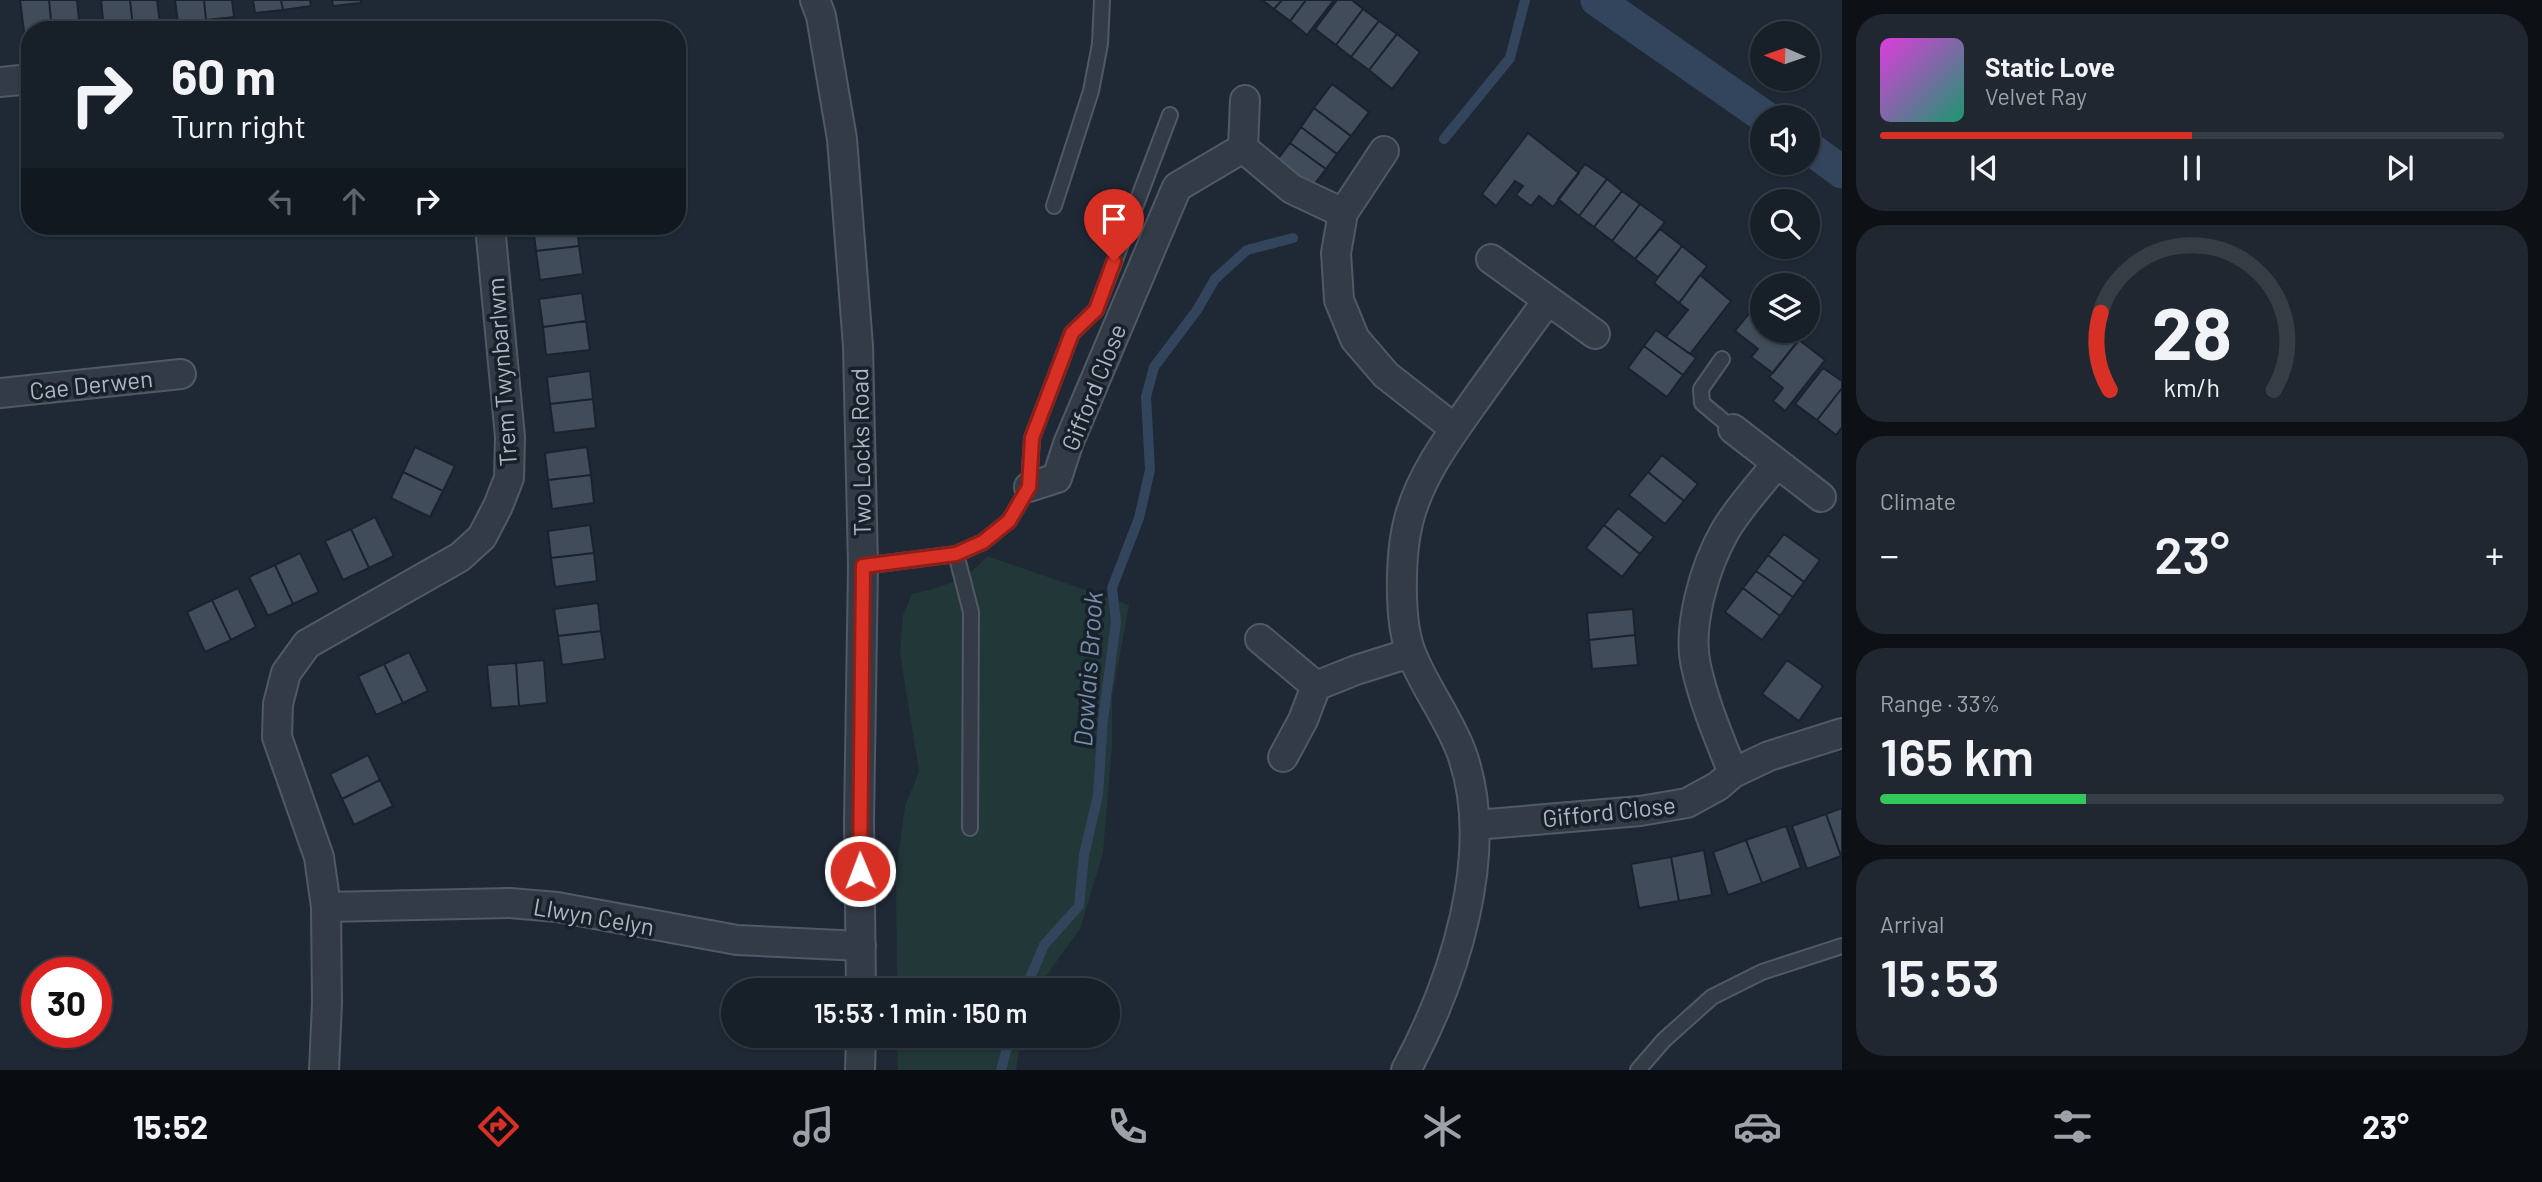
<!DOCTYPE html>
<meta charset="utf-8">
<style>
body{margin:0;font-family:Barlow,sans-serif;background:#202730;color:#f1f3f6;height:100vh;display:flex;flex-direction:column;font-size:26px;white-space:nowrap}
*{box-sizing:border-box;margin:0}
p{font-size:23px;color:#9ea2a8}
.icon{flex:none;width:38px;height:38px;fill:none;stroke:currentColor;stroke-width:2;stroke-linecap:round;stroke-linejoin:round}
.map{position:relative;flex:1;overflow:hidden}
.panel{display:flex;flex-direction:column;gap:14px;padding:14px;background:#0d1116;width:700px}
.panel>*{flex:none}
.top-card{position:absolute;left:21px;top:21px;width:665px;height:214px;border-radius:28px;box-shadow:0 2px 5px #0004,0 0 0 2px #363d45;background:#171f28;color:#f1f3f6;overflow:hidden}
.needle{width:46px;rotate:272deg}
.fabs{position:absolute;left:1750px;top:21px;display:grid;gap:14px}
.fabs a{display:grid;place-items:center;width:70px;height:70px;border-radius:50%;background:#171f28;box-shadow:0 2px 5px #0004,0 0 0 2px #363d45;font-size:35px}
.speed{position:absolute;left:21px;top:957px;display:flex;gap:14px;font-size:35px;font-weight:700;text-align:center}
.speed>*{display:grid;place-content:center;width:91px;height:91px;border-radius:50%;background:#171f28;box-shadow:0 2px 5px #0004,0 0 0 2px #363d45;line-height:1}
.speed .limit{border:10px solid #d22;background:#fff;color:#111}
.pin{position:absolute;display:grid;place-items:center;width:60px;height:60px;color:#fff;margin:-72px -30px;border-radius:50% 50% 50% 0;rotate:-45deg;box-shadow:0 0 7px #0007}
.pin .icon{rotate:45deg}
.me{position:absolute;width:77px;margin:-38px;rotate:359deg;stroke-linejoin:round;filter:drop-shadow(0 0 5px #0008)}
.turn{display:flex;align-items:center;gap:24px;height:147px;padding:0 35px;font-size:32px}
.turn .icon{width:91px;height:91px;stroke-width:2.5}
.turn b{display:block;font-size:49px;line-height:60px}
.lanes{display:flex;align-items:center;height:66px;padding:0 35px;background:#0003;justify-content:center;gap:35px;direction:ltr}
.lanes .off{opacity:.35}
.big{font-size:52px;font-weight:600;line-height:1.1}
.panel .tile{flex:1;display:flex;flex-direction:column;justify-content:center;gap:10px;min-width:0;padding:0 24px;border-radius:28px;background:#202730}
.panel .dial{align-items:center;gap:0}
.dial svg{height:182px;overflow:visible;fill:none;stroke:#363d45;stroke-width:7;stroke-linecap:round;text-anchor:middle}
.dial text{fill:#f1f3f6;stroke:none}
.song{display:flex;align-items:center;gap:21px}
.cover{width:84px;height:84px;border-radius:10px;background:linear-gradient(135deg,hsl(300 70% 55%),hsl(160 70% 35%))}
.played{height:7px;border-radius:4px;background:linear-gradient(90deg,#d93025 50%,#363d45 50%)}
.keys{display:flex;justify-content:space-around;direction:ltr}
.heat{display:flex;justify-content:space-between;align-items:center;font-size:38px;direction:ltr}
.charge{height:10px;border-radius:5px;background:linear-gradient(90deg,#34c759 33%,#363d45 0)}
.trip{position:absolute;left:721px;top:978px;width:399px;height:70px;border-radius:35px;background:#171f28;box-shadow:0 2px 5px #0004,0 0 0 2px #363d45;font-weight:600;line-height:70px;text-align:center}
.menu{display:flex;height:112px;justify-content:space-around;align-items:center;background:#090c10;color:#9ea2a8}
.menu .icon{width:49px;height:49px}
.menu .selected{color:#d93025}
.menu b{font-size:32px;color:#f1f3f6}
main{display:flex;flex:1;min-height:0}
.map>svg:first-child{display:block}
</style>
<main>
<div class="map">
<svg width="1842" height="1070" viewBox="0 0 1842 1070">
<rect width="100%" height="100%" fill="#1f2935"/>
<path fill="#223738" d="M987,556L1129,605L1112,698V747L1103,853L1080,929L1036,990H897L896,873L905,806L919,771L900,653L903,615L912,594C942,587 968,580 987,556Z
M897,1036H1021L1016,1070H898Z"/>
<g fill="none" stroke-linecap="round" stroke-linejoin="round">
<path stroke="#33455d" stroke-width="10" d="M1444,139L1510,58L1525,0
M1025,990L1044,945L1079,906L1084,855L1098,795L1103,719L1116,622L1112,588L1139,518L1150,470L1146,397L1154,367L1197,310L1215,279L1247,250L1293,238
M1001,1070L1010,1036"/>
<path stroke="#33455d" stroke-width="33" d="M1597,0L1765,117
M1808,147L1842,172"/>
</g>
<path fill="#404c5a" stroke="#1a222d" stroke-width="2" d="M20,0H49L52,30H30V38L25,39Z
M49,0H77L80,30H52Z
M101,0H130L133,27L104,30Z
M130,0H157L160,24L133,27Z
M175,0H204L206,20L178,23Z
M204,0H232L234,17L206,20Z
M253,0H281L283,10L255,13Z
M281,0H310L311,6L283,10Z
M332,0H361V3L333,6Z
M1262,0H1282L1274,9Z
M1282,0H1306L1290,21L1274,9Z
M1306,0H1334L1307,35L1290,21Z
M1337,0H1352L1363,9L1336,45L1315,29Z
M1363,9L1379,21L1351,57L1336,45Z
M1379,21L1397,34L1369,70L1351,57Z
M1397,34L1420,52L1392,89L1369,70Z
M1332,84L1369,112L1351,136L1314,108Z
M1314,108L1351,136L1337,154L1301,127Z
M1301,127L1337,154L1326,169L1290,143Z
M1528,133L1579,173L1553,207L1539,196L1531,206L1516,195L1523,186L1515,181L1496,206L1482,194Z
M1290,143L1326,169L1310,190L1274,164Z
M1585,164L1607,179L1579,216L1558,199Z
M1607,179L1622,191L1594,227L1579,216Z
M1622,191L1640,204L1612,241L1594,227Z
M1640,204L1665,222L1635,259L1612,241Z
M533,226H577L579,246L536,251Z
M1660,229L1682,246L1658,277L1635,259Z
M579,246L583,274L540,280L536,251Z
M1682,246L1707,266L1679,303L1654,283Z
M1700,275L1731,301L1690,354L1666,337L1688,310L1679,303Z
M582,293L586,321L543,327L539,299Z
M1755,306L1762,311V331H1788L1799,340L1773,373L1751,357L1758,349L1735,331Z
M586,321L590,350L546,355L543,327Z
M1656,330L1696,358L1683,375L1644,346Z
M1799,340L1825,360L1785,411L1773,401L1783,388L1769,377Z
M1644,346L1683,375L1667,397L1628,368Z
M1823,368L1842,381V388L1817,420L1795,404Z
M590,371L593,399L550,404L547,377Z
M1842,388V427L1836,435L1817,420Z
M593,399L596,428L554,433L550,404Z
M415,447L455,466L443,491L403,472Z
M587,447L591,475L548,480L545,453Z
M1662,455L1698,484L1684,501L1648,472Z
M403,472L443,491L430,517L391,498Z
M1648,472L1684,501L1665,524L1629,495Z
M591,475L594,503L552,509L548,480Z
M1618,508L1654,537L1640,554L1604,525Z
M375,517L394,556L369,568L351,529Z
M590,525L594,553L551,558L548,531Z
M1604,525L1640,554L1622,577L1586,548Z
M351,529L369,568L343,580L325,541Z
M1784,534L1820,560L1804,582L1768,555Z
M300,553L319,592L293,604L275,565Z
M594,553L597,581L555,587L551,558Z
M1768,555L1804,582L1793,597L1756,571Z
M275,565L293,604L268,616L249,577Z
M1756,571L1793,597L1780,616L1743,588Z
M238,588L256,627L231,640L212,600Z
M1743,588L1780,616L1762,640L1725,612Z
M212,600L231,640L205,652L187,612Z
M598,603L601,631L558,636L554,609Z
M1633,609L1635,635L1589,640L1587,613Z
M601,631L605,659L562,665L558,636Z
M1635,635L1638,665L1592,669L1589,640Z
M409,652L428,691L403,703L384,664Z
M544,660L547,703L519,706L516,663Z
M1787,660L1823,686L1799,721L1762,694Z
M516,663L519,706L491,708L487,665Z
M384,664L403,703L376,715L358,676Z
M368,755L380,780L342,799L330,774Z
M380,780L393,806L354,825L342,799Z
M1842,808V856H1841L1826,814Z
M1826,814L1841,856L1807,869L1792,826Z
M1786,826L1801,868L1762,883L1746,840Z
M1746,840L1762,883L1728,895L1713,852Z
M1704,850L1712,895L1679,901L1671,857Z
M1671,857L1679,901L1639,908L1631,864Z"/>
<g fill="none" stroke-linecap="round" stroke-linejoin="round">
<defs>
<path id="lane" d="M1054,206L1091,91L1100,44L1102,0
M1722,359L1701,389L1702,403L1733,429
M956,554L971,612L970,828
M863,566L956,554L983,542L1009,521L1029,487L1032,438L1072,333L1096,310L1170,115
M1638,1070L1664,1040L1712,997L1762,972L1842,946"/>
<path id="street" d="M815,0L821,16L842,139L858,346L863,566L859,822L861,990
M0,82L30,79
M1243,148L1292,189L1343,213
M1384,151L1343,213L1336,253L1339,300L1355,339L1386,375L1455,429
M1491,259L1595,334
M0,393L181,374
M1733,429L1821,497
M1029,487L1057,478L1068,444L1177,187L1243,148L1245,100
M1260,639L1316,686
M1283,757L1303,720L1316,686L1356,670L1410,653
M1733,773C1719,738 1704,703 1696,666C1687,626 1705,566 1725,531C1739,507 1760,485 1777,463
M1476,825L1640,811L1687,803L1718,786L1733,773L1769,756L1842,733
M326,907L510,903L557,907L737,940L861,946
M324,1070L327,1003L326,907L319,857L277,737L278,704L286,673L307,644L460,557L482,537L498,506L509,478L510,437L490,226
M860,1070L861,1036
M1406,1070C1453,983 1497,853 1462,754C1451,722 1425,688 1412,655C1398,623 1400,553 1409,519C1421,473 1453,432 1479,395C1502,363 1525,331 1548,300"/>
</defs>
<use href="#lane" stroke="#505964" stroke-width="18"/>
<use href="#street" stroke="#505964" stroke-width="32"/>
<use href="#lane" stroke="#333b46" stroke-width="14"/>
<use href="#street" stroke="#333b46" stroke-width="28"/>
</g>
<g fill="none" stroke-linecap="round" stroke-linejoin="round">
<defs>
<path id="route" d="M860,871L863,566L956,554L983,542L1009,521L1029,487L1032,438L1072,333L1096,310L1114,261"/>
</defs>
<use href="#route" stroke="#8d1f18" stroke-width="18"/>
<use href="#route" stroke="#d93025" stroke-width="12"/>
</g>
<g text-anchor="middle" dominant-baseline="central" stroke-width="7" stroke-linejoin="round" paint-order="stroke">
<g font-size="24" fill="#adb6c3" stroke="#18202a">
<text transform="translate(501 372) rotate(-94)">Trem Twynbarlwm</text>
<text transform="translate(91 384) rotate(-6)">Cae Derwen</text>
<text transform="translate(1093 387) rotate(-68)">Gifford Close</text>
<text transform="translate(860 452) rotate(-91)">Two Locks Road</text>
<text transform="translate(1609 811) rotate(-6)">Gifford Close</text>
<text transform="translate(594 916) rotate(10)">Llwyn Celyn</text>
</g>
<g font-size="26" font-style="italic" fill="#748eab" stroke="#18202a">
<text transform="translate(1087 669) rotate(-86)">Dowlais Brook</text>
</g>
</g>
</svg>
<div class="fabs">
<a><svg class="needle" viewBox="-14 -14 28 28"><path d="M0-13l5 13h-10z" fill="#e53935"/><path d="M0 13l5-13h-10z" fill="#9ea2a8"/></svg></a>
<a><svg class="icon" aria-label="sound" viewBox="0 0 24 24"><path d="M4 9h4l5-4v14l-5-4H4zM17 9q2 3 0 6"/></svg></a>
<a><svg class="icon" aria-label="search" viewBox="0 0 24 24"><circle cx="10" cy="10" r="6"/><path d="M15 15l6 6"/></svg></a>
<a><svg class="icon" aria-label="layers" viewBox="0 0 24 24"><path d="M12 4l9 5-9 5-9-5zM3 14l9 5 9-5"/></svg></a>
</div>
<div class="speed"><div class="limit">30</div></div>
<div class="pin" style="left:1114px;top:261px;background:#d93025"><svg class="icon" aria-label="arrive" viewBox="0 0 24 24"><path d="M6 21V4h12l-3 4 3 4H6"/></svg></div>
<svg class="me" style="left:860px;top:871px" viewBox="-20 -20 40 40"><circle r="17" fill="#d93025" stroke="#fff" stroke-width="3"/><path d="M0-11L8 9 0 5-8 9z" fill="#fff"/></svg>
<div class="trip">15:53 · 1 min · 150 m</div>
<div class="top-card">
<div class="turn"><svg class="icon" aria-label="right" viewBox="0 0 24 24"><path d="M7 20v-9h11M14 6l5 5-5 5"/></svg><div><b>60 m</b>Turn right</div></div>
<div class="lanes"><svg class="icon off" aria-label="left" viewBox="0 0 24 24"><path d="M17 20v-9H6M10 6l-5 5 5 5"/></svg><svg class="icon off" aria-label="ahead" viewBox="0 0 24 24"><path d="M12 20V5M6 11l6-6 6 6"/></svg><svg class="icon" aria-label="right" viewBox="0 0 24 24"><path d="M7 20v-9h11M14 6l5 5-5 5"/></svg></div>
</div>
</div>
<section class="panel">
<div class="tile">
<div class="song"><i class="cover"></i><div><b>Static Love</b><p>Velvet Ray</p></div></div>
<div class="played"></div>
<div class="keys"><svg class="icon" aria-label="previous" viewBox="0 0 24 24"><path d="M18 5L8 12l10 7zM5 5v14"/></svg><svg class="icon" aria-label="pause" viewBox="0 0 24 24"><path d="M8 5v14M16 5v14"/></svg><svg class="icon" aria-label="next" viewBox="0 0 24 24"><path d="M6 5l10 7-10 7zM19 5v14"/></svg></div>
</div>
<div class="tile dial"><svg viewBox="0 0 100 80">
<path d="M14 69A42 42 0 1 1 86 69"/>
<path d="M14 69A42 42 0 0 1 10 35" stroke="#d93025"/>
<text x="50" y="56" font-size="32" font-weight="700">28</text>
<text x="50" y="72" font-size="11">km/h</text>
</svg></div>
<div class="tile"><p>Climate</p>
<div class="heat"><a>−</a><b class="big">23°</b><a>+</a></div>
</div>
<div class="tile"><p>Range · 33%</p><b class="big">165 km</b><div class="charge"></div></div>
<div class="tile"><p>Arrival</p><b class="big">15:53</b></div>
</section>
</main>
<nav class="menu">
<b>15:52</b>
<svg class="icon selected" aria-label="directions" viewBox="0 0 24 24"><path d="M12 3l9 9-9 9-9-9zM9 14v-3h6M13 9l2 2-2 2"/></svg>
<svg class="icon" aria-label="music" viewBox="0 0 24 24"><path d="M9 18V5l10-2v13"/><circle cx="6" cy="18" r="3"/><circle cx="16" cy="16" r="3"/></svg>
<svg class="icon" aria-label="phone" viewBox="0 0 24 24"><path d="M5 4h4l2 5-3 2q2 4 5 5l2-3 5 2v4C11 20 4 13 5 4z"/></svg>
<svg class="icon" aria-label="climate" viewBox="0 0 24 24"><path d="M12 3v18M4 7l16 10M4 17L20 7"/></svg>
<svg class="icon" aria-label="car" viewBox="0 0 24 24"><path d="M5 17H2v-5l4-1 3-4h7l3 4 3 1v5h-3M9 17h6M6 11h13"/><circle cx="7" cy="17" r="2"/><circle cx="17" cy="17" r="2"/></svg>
<svg class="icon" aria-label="filters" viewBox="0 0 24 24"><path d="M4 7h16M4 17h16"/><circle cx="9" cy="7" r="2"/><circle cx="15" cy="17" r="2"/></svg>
<b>23°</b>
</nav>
